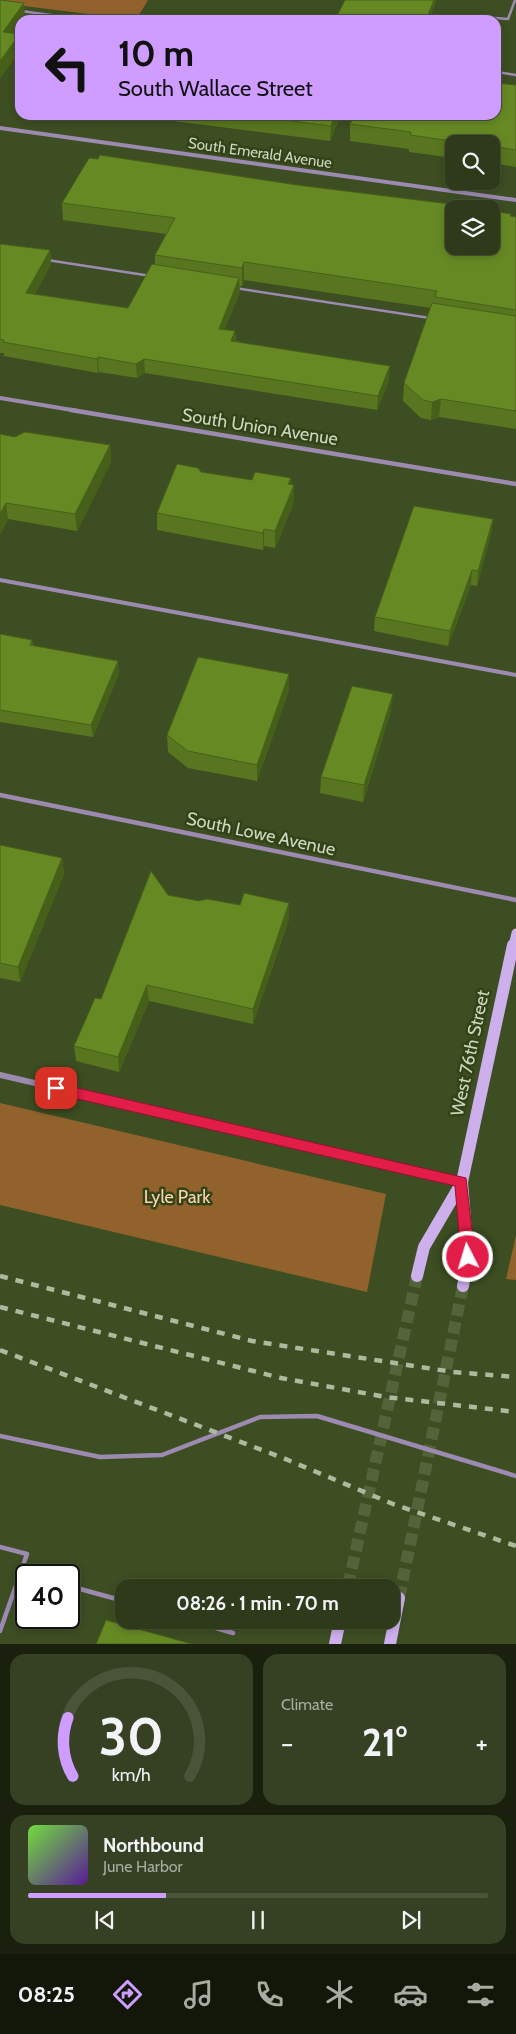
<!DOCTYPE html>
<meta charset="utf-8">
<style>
body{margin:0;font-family:Cabin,sans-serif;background:#364123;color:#f1f3f6;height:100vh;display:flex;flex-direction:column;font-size:19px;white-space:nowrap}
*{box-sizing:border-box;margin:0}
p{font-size:16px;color:#a7ada2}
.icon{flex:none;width:28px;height:28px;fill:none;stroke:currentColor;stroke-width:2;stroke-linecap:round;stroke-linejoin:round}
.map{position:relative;height:1644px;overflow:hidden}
.side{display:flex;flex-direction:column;gap:10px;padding:10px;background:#19200e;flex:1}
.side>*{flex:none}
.guide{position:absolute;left:15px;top:15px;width:486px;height:105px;border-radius:15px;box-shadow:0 2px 8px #0003,0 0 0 1px #495439;background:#cf9dff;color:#111;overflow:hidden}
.controls{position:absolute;left:445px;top:135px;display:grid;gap:10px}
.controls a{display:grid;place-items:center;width:55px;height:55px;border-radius:10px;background:#2e3a1a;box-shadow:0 2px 8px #0003,0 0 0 1px #495439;font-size:25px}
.speed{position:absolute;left:15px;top:1564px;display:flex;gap:10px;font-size:25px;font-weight:700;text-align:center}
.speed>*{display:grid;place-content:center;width:65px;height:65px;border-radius:50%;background:#2e3a1a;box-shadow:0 2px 8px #0003,0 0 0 1px #495439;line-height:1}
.speed .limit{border:2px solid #111;border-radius:8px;background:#fff;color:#111}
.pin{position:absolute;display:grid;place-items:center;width:42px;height:42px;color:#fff;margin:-21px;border-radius:10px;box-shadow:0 2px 8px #0006}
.me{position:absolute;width:55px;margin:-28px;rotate:355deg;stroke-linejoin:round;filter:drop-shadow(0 0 4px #0008)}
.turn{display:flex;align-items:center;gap:18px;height:105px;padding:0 20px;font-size:22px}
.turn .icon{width:65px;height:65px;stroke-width:2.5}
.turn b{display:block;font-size:35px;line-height:42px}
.big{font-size:38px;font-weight:700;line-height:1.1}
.side .widget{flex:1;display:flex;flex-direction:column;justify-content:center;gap:8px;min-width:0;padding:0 18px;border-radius:15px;background:#364123}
.side .dial{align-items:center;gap:0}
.dial svg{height:130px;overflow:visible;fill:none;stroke:#495439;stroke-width:7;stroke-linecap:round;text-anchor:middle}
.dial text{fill:#f1f3f6;stroke:none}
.song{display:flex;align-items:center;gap:15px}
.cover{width:60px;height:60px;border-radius:8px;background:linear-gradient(135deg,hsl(100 70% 55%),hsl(270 70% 35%))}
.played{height:5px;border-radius:2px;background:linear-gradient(90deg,#cf9dff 30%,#495439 30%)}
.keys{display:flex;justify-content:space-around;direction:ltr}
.heat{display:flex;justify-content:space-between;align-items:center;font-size:28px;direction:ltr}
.side .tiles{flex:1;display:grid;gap:10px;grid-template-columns:1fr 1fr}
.widget:last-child{grid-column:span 2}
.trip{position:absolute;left:115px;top:1579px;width:285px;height:50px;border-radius:15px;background:#2e3a1a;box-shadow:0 2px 8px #0003,0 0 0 1px #495439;font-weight:700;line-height:50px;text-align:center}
.menu{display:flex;height:80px;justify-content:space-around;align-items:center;background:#12170a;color:#a7ada2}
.menu .icon{width:35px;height:35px}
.menu .on{color:#cf9dff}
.menu b{font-size:22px;color:#f1f3f6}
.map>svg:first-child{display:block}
</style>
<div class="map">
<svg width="516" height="1644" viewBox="0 0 516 1644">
<rect width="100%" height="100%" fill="#3d4e22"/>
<path fill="#91622c" d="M0,0H148L136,20L0,3Z
M0,1103L386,1194L367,1292L0,1205Z
M516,1235V1280L506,1279Z"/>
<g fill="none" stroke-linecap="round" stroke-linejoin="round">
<path stroke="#53633a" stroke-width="12" stroke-dasharray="12 6" stroke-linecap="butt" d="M348,1586L417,1276
M399,1598L463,1286"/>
<path stroke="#9d8ab1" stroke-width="2.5" d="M21,11L88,20
M482,20L483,17L508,19L515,0
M496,72L516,75
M47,260L151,276
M235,288L430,318"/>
<path stroke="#9d8ab1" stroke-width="4" d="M0,580L516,675"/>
<path stroke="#9d8ab1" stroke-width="4.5" d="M0,1436L100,1457L162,1455L260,1417L317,1416L516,1476
M0,1547L27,1554L0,1631
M20,1572L31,1575
M69,1586L124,1601
M189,1620L233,1633"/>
<path stroke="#9d8ab1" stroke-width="4" d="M0,128L516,200
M0,398L78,411"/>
<path stroke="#9d8ab1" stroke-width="4.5" d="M71,410L516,484
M0,795L516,900"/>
<path stroke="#9d8ab1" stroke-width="6" d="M0,1075L461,1182"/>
<path stroke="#cdafec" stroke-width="9" d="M513,946L516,933"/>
<path stroke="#cdafec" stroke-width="12" d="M417,1276L424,1247L462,1182
M463,1286L468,1257L462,1182L513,945
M348,1586V1588
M335,1644L340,1620
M390,1644L399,1598"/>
<path stroke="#adba9d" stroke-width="4.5" stroke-dasharray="8 8" stroke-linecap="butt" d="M0,1276L252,1341L453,1372L516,1377
M0,1307L281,1378L386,1397L516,1412
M0,1350L283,1458L393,1504L516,1546"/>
</g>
<path fill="#58761f" d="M516,85V167L491,163V144H454V158L409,152V149L350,141V124Z
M125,115H341L330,141Z
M297,185L511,214V216L516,217V429L439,417L431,420L421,418L403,401L404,383L431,308L244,280L242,286H239L240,292L224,330L235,331L236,341L389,380L377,410L145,373L137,378L99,372L98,373L4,356V353H0V244L50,250L51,264L35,294L128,308L155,265V255L166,234L63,220L62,203Z
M15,437L110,445L111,462L77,531L8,519L0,535Z
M201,472L252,480L291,478V485L294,502L275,548L264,546L263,550L157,530V513Z
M493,519L491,533L477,586L471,585L448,646L374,631L375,617Z
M0,634L32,640L33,646L119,673L93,737L0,722V723Z
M289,690L257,781L188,768L168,752L167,735Z
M391,710L363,802L320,793L321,777Z
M0,845L62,858L64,874L20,982L0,978Z
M168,895L199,901L240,905L289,903V919L253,1024L149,1001L119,1072L76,1061L74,1046Z"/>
<path fill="#476019" d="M434,0H436V2L429,20H426Z
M24,3L25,17L23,20H20V25L5,47L3,32Z
M20,34V51L0,79V61Z
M335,115H341L330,141L331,126Z
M50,250L51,264L28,307L26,293Z
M244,262V280L242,286V268Z
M239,278L240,292L219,343V329Z
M235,331L236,345L231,341Z
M98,357L99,372L98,373L97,359Z
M144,359L145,373L137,378L136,364Z
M390,366L389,380L377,410L378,396Z
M441,399L439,417L431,420L432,402Z
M110,445L111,462L77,531L75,514Z
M291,478V495L294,485V502L275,548V531L288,484Z
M6,503L8,519L0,535V514Z
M493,519L491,533L477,586L478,571Z
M264,529V546L263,550V533Z
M472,570L471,585L448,646L450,631Z
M118,661L119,673L93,737L91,725Z
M289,674V690L257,781V765Z
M393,694L391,710L363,802L364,785Z
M62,858L64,874L20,982L18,967Z
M289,903V919L253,1024V1009Z
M147,985L149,1001L119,1072L118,1057Z"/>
<path fill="#668924" stroke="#476019" d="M0,0L24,3L3,32L20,34L0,61Z
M345,0H434L426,20H335Z
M496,83L516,85V150L491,146V144H473L410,135L411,132L350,124L355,115H496Z
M243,115H335L331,126Z
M100,155L297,185L458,205L478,209H454V246H491V211L511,214L510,216L516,217V310L435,297L437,291L244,262L242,268L155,255L175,218L62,203L89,158L98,159Z
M0,244L50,250L26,293L128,308L152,264L239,278L219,329L235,331L231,341L390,366L378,396L144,359L136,364L98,357L97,359L3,342L4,340L0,339Z
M432,303L516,316V411L441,399L432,402L423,400L404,383Z
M25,432L110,445L75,514L6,503L0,514V434L15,437Z
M177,464L198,468L201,472L252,480L255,472L291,478L288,484L294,485L275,531L264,529L263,533L157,513Z
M414,506L493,519L478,571L472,570L450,631L375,617Z
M0,634L32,640L30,645L118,661L91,725L0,710Z
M198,657L289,674L257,765L188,751L167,735Z
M352,686L393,694L364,785L321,777Z
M0,845L62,858L18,967L0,963Z
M151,871L168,895L199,901L207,899L240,905L244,893L289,903L253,1009L147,985L118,1057L74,1046L95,998L101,999Z
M106,1620L192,1644H96Z"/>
<path fill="#e11d48" stroke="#92132f" d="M56,1083L466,1178L475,1257L473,1261L468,1263L463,1261L461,1257L455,1186L56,1094L52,1092L50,1088L52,1085Z"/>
<g text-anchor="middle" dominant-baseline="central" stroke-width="5" stroke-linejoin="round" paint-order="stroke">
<g font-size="15" fill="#cdd8c0" stroke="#334317">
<text transform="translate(260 153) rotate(8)">South Emerald Avenue</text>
</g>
<g font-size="18" fill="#cdd8c0" stroke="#334317">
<text transform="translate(260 427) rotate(9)">South Union Avenue</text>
<text transform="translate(261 834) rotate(12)">South Lowe Avenue</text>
<text transform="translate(470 1053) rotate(-78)">West 76th Street</text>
</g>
<g font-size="18" fill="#fad4ae" stroke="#334317">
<text x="177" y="1197">Lyle Park</text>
</g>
</g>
</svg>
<div class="controls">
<a><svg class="icon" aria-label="search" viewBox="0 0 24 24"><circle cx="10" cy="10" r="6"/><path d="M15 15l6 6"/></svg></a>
<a><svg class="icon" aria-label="layers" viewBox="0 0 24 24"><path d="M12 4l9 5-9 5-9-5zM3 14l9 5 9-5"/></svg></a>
</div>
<div class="speed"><div class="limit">40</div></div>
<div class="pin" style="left:56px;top:1088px;background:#d93025"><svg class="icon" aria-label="arrive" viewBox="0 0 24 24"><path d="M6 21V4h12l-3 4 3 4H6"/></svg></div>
<svg class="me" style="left:468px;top:1257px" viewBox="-20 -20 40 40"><circle r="17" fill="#e11d48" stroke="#fff" stroke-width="3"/><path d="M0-11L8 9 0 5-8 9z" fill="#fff"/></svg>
<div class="trip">08:26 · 1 min · 70 m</div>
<div class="guide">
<div class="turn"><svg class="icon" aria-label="left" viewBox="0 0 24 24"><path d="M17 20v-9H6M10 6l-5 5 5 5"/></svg><div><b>10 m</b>South Wallace Street</div></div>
</div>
</div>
<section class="side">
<div class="tiles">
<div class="widget dial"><svg viewBox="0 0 100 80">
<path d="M14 69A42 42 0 1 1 86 69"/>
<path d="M14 69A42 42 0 0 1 11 33" stroke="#cf9dff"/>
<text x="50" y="56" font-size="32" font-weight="700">30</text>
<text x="50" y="72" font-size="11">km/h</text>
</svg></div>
<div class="widget"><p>Climate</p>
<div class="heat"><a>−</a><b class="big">21°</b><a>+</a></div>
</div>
<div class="widget">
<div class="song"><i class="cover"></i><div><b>Northbound</b><p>June Harbor</p></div></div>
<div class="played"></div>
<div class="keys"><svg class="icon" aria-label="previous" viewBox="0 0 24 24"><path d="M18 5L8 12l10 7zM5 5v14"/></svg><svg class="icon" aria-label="pause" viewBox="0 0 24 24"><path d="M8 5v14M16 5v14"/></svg><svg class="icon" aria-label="next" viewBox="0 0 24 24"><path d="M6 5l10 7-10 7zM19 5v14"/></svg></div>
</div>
</div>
</section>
<nav class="menu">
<b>08:25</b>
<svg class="icon on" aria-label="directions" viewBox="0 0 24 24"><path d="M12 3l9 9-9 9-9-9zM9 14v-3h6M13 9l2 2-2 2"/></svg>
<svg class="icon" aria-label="music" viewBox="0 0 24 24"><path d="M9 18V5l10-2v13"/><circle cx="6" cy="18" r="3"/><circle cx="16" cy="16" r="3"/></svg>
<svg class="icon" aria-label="phone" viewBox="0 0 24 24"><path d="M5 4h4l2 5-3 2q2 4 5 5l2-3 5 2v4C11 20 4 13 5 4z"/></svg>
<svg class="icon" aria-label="climate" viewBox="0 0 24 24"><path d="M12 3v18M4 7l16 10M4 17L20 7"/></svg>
<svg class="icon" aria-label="car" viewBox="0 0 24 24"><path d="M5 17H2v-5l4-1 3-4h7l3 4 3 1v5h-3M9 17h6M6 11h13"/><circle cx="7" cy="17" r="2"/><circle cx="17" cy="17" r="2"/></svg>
<svg class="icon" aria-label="filters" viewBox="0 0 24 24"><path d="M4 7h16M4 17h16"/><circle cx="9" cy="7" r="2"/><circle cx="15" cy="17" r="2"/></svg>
</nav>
